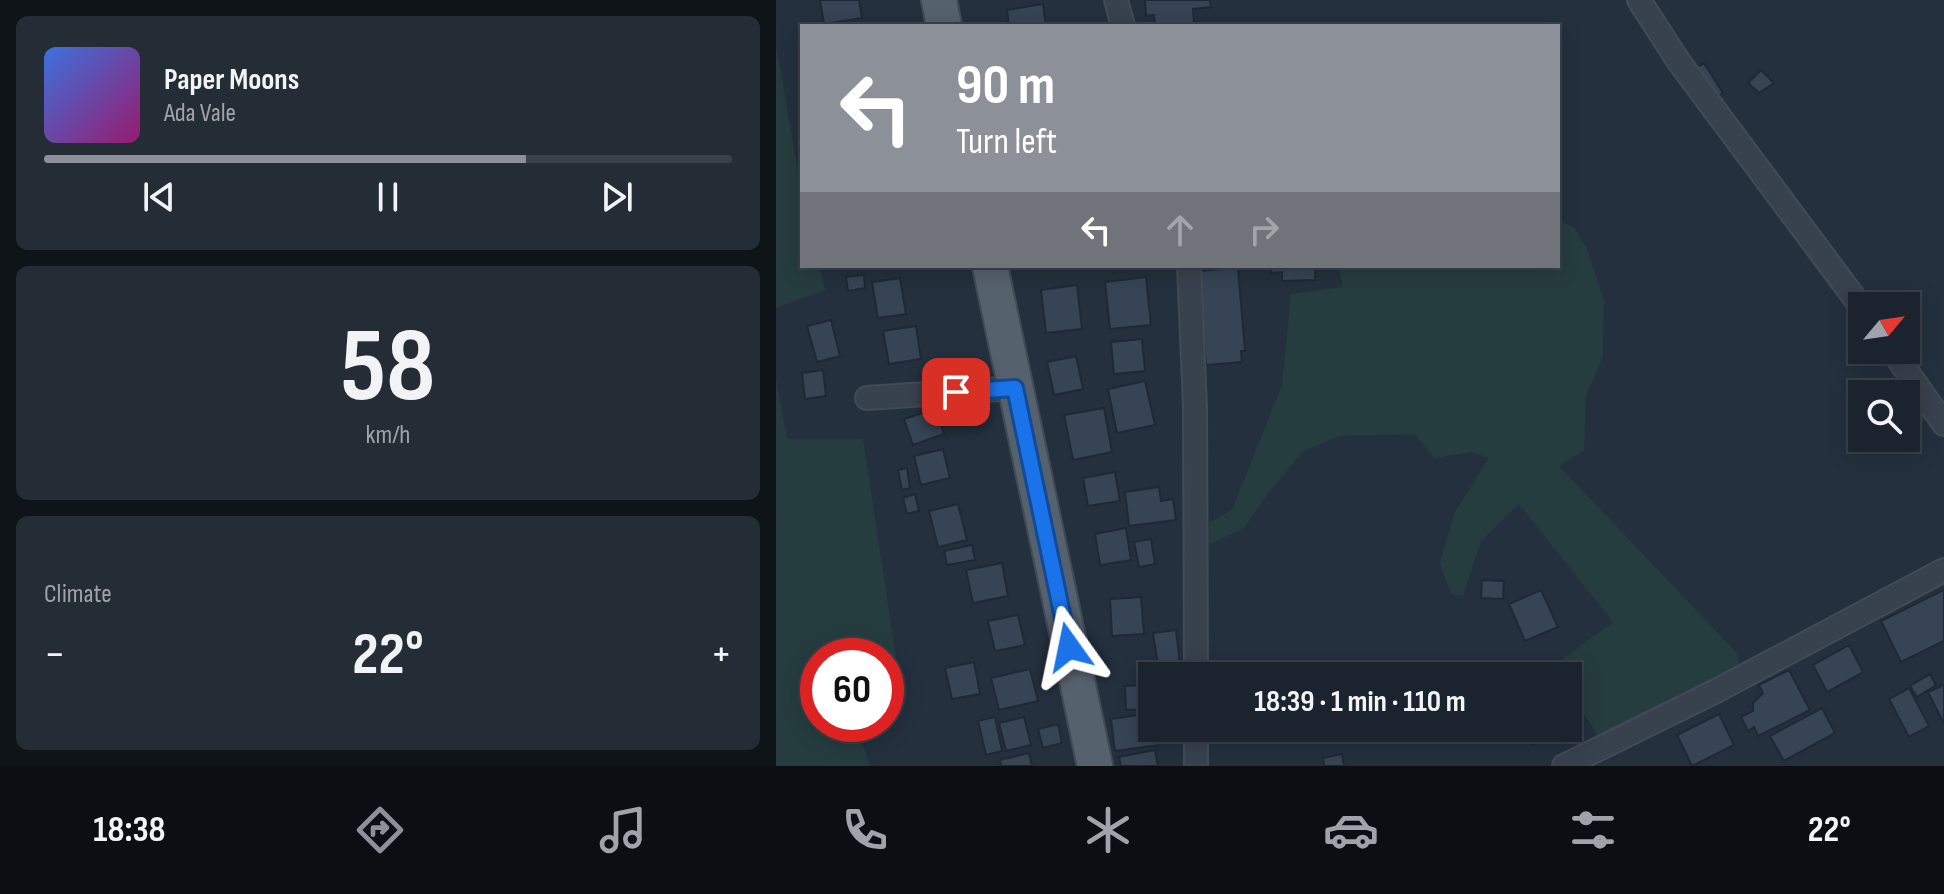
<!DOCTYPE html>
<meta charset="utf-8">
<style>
body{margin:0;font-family:"Sofia Sans Condensed",sans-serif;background:#242c36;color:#f1f3f6;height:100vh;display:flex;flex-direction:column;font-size:30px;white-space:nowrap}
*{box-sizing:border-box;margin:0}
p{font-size:26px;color:#a0a4aa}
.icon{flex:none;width:44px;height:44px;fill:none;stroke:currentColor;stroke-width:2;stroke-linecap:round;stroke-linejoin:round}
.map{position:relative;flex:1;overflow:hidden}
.drawer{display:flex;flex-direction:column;gap:16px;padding:16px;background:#0f1419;width:776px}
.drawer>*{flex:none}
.top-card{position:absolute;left:24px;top:24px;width:760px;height:244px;border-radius:0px;box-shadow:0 4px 20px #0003,0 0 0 2px #39414a;background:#8c9099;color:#fff;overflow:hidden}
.needle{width:52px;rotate:61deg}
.tools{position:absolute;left:1072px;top:292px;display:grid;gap:16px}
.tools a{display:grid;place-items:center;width:72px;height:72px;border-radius:0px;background:#1b242e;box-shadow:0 4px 20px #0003,0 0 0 2px #39414a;font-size:40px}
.speed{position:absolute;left:24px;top:638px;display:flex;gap:16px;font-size:40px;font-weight:700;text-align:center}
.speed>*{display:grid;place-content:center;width:104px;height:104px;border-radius:50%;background:#1b242e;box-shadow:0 4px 20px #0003,0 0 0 2px #39414a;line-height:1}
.speed .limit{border:12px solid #d22;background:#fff;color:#111}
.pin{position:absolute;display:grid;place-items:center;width:68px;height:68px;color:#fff;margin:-34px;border-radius:16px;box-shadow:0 4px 12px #0006}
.me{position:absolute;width:88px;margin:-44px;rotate:348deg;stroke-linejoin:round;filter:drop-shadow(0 0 6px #0008)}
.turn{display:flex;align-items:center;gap:28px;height:168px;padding:0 24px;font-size:36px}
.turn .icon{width:104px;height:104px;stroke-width:2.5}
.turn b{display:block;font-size:56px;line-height:68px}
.lanes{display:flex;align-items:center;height:76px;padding:0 24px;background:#0003;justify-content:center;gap:40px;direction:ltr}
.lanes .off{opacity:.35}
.big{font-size:60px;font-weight:700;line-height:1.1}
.drawer .tile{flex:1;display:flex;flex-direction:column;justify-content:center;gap:12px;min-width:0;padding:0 28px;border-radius:12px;background:#242c36}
.drawer .dial{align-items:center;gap:0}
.dial b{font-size:104px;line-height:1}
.song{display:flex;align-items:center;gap:24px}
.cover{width:96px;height:96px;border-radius:12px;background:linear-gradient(135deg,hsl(220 70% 55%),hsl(320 70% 35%))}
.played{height:8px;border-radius:4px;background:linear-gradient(90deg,#8c9099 70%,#39414a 70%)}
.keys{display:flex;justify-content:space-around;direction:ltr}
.heat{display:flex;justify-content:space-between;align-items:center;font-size:44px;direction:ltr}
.trip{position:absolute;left:362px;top:662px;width:444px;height:80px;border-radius:0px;background:#1b242e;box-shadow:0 4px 20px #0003,0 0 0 2px #39414a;font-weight:700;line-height:80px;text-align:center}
.tab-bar{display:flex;height:128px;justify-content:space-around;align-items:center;background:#0b0e12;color:#a0a4aa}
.tab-bar .icon{width:56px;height:56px}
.tab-bar .current{color:#8c9099}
.tab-bar b{font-size:36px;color:#f1f3f6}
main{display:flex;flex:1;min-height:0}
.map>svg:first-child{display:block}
</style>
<main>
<section class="drawer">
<div class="tile">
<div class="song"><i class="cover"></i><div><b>Paper Moons</b><p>Ada Vale</p></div></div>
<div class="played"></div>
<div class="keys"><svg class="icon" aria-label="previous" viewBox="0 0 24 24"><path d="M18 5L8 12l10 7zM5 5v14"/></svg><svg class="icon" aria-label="pause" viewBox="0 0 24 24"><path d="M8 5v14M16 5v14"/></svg><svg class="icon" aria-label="next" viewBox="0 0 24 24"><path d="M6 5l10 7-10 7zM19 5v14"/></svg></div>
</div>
<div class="tile dial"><b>58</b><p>km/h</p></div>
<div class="tile"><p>Climate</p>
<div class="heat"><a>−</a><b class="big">22°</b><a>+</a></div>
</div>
</section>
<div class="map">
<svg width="1168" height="766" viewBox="0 0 1168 766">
<rect width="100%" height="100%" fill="#24303e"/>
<path fill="#263d3f" d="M0,45L26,194V266H43L49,290L0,308Z
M782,219L799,229L811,249L828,300L827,357L810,396L808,450L783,466L961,653L963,664L941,680L825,740L792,690V676H783L777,666L837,622L743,504L705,541L687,596L675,594L664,563L678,514L713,458L695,452L658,458L639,434L564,436L527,451L490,496L468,528L432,545L433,523L456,510L506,385L515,294L567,287L563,266H782Z
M1117,376L1151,420L1130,430V394H1104Z
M0,379L11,439H87L120,657L110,679V656H42V724H89L84,736L94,766H0Z"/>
<path fill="#364454" stroke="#1f2935" stroke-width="2" d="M44,0H83L86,18L48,24Z
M369,0H434L435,7L417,9L418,23L379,26L378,15L370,16Z
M267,4L270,26H233L231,10Z
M928,63L947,93L936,100L917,70Z
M985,70L998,83L983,93L972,83Z
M495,266H539V280L506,281V272L495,273Z
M462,268L469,351H465L466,362L430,365L422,271Z
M88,275L89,288L72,291L70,277Z
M370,277L375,325L334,329L329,282Z
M124,278L130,314L102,318L96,282Z
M301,285L306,329L270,333L265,290Z
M55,320L64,356L41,362L31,326Z
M140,326L145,359L113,364L107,331Z
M366,339L369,371L338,374L335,342Z
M300,356L307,389L278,395L271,362Z
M47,370L50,396L29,399L26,373Z
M369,381L379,425L341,433L332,389Z
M328,408L336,452L297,460L288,415Z
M159,409L168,434L137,445L128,419Z
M167,449L174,478L145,485L138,456Z
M131,468L134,488L126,490L122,470Z
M339,472L344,501L312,506L307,478Z
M383,487L385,501L397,499L400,520L353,526L349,492Z
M139,494L143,511L131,514L127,498Z
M182,504L191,540L162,547L153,511Z
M350,528L355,560L324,565L319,534Z
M375,539L379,564L363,567L358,542Z
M196,545L199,560L171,565L168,551Z
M226,563L232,596L197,603L190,570Z
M706,580L728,581L727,599L705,598Z
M765,590L782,627L749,641L733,604Z
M1168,590V641L1125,662L1105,621Z
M365,597L368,634L336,636L334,599Z
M242,615L249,645L219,651L212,621Z
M400,630L404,664L382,666L377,633Z
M1073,645L1087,672L1051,692L1037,665Z
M198,662L204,694L176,699L169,668Z
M507,667L508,676H474L473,669Z
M254,669L262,701L223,710L215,678Z
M1013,670L1034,710L982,736L978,727L972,731L965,717L977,711V703L987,693L983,685Z
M1154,674L1160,685L1141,697L1134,686Z
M376,685V709L350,710L349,686Z
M1168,685V721L1167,722L1152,692Z
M1133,688L1153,726L1133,737L1113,699Z
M1046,708L1059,733L1008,761L994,736Z
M376,713V728H381L383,745L339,751L335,719Z
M943,714L958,745L916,766L901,735Z
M219,717L226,751L210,755L202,721Z
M248,717L255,745L230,751L223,723Z
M792,719L796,727L756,745L749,728H792Z
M282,724L286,743L267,748L262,729Z
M379,750L382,766H345L343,757Z
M253,753L256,766H225L224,760Z
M566,754L568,766H548L547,758Z"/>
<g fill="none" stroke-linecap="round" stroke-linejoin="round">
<defs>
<path id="minor" d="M340,0L347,26
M863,0L903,62L1086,308
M413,266L419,407L420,676
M1116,350L1168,424
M91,398L239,388
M420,728V766
M788,766L940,691L1168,570"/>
<path id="primary" d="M163,0L168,26
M214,266L319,766"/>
</defs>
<use href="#minor" stroke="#414b57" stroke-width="26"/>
<use href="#primary" stroke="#414b57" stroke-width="38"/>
<use href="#minor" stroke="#38424e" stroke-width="22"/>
<use href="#primary" stroke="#56616e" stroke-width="34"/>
</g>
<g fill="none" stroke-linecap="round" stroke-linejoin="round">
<defs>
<path id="route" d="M180,392L239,388L293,647"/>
</defs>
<use href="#route" stroke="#114b97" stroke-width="20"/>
<use href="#route" stroke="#1a73e8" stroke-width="14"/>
</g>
</svg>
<div class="tools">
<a><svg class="needle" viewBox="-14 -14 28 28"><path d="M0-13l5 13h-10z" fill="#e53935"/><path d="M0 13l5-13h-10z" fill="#a0a4aa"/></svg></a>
<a><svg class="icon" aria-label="search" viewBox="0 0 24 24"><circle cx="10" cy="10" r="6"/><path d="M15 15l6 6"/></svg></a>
</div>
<div class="speed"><div class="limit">60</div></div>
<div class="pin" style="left:180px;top:392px;background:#d93025"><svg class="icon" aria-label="arrive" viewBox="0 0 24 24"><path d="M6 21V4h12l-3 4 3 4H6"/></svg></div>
<svg class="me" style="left:293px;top:647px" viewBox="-20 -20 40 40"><path d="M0-17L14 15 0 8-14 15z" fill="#1a73e8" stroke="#fff" stroke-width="4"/></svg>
<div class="trip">18:39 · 1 min · 110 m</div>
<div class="top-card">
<div class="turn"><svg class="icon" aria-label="left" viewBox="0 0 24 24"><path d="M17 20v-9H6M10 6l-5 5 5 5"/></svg><div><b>90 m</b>Turn left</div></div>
<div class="lanes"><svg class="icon" aria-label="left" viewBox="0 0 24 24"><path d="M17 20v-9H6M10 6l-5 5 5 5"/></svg><svg class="icon off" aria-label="ahead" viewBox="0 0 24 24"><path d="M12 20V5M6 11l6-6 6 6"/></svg><svg class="icon off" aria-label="right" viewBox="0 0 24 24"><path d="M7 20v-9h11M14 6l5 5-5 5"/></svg></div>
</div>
</div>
</main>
<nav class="tab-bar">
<b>18:38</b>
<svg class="icon current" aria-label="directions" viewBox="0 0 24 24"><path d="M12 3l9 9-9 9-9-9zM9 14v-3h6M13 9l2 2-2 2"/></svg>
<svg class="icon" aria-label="music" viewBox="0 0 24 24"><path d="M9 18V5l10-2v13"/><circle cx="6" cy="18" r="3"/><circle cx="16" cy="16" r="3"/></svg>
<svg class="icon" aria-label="phone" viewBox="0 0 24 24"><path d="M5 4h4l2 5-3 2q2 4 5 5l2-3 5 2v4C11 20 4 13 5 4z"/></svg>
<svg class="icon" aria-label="climate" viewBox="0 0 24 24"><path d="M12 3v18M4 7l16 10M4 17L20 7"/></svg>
<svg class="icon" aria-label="car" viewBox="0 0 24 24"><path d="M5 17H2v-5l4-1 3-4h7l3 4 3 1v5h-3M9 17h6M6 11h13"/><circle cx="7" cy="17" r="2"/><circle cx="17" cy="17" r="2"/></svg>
<svg class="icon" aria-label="filters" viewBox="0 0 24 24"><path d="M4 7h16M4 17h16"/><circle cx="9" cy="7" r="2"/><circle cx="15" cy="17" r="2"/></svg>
<b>22°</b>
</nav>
